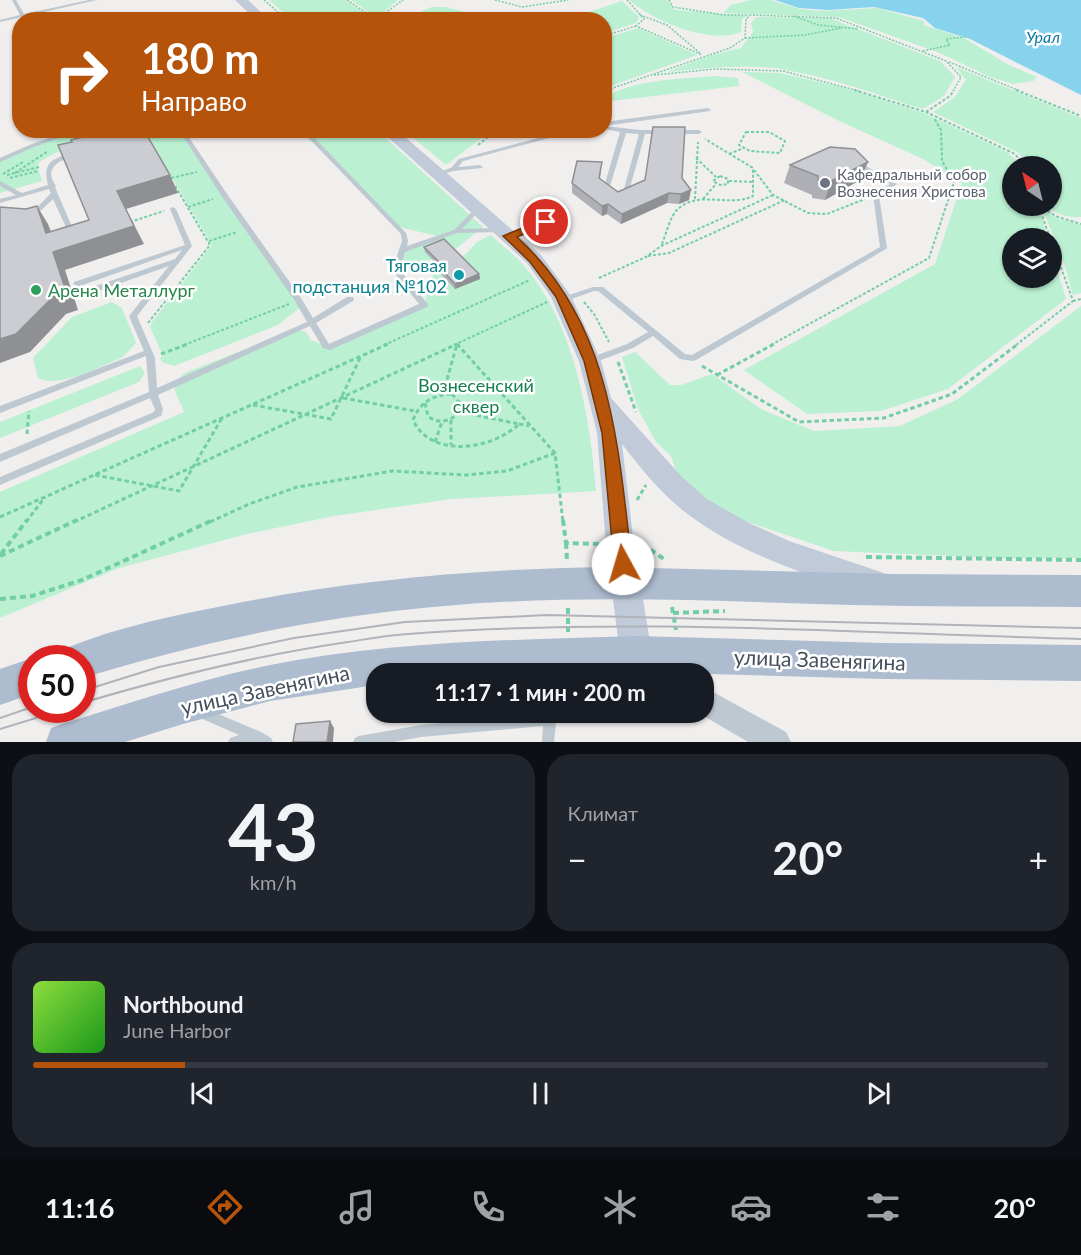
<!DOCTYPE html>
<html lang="ru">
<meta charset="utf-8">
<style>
body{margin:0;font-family:Lato,sans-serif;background:#20242c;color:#f1f3f6;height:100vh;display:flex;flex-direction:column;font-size:22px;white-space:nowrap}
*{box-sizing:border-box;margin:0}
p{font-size:20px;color:#9ea1a6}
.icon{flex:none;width:33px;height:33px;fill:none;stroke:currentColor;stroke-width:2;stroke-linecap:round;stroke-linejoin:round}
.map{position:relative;height:742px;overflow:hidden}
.side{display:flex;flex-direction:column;gap:12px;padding:12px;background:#0d0f14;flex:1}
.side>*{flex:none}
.hud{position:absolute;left:12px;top:12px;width:600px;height:126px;border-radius:24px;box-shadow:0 2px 4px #0004;background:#b45309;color:#fff;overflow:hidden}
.needle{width:39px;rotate:325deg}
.fabs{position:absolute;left:1002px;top:156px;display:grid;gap:12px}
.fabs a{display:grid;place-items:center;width:60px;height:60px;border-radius:50%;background:#171b24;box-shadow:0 2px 4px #0004;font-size:30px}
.speed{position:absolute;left:18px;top:645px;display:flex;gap:12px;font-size:30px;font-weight:700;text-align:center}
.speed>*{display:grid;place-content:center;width:78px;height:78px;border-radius:50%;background:#171b24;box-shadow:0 2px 4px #0004;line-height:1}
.speed .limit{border:9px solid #d22;background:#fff;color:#111}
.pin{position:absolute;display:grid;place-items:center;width:51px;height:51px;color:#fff;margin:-26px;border:3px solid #fff;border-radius:50%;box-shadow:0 2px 6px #0007}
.me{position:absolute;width:66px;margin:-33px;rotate:354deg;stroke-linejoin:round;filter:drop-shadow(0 0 4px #0008)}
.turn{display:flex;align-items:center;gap:21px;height:126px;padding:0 30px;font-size:27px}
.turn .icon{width:78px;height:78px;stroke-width:2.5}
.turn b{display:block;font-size:42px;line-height:51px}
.big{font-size:45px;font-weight:700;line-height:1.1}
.side .widget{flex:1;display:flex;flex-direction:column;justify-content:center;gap:9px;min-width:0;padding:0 21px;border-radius:24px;background:#20242c}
.side .dial{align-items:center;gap:0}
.dial b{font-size:78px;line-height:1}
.song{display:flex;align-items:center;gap:18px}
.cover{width:72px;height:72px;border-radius:9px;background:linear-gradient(135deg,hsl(90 70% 55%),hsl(120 70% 35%))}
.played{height:6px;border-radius:3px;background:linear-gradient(90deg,#b45309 15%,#363941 15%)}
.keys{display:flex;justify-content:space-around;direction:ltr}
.heat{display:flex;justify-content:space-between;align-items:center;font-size:33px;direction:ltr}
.side .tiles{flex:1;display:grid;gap:12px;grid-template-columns:1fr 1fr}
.widget:last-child{grid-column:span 2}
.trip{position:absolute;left:366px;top:663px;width:348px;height:60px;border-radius:24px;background:#171b24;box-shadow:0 2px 4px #0004;font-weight:700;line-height:60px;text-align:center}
.tab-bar{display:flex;height:96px;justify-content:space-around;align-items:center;background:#090b0e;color:#9ea1a6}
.tab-bar .icon{width:42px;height:42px}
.tab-bar .on{color:#b45309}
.tab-bar b{font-size:27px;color:#f1f3f6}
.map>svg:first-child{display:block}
</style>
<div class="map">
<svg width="1081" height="742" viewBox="0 0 1081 742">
<rect width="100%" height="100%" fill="#f1eeee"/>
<path fill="#bbf0d2" d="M269,0H345L374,19H291Z
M351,0H398L381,14L380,20Z
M629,0H667L675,10L747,16L742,19L741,32C709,45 654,21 629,0Z
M751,0H771L800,9L821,11L877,8L924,21V25L964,38L1009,65L1037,77L1033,81L1013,84L990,77L940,53L839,17L723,13L731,5Z
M622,1L639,17L636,23L605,33L604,20L568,19Z
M432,7H445L494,19H417L422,11Z
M756,17L829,18L940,61L955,77L944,96L923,109C878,95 833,78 786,70C747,63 706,68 667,72L712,55L741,48L753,32L751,23Z
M638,28L697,55L605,88V38Z
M956,67L1081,118V217C1069,218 1055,214 1047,206H1052V166H1032L1017,152L933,112L954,98L966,80Z
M742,72L780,73L841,87L924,113L1007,152L1023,166H1012V206H1038L1048,238H1012V278H1052V252L1066,299L948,389L881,411L807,414L744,370L935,264L962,183L923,159L835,119Z
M715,76L738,78L739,86L611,101V94C641,79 682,79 715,76Z
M74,131H125L127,133L55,153L39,162L38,168L42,181L0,193V158L36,142Z
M144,131H181L302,306L278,325L174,366L162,362L160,358L163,356L150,327L152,322L212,245Z
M301,131H378L483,227L453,251L397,273L403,250L437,236L399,227Z
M405,131H489L488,133L446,165Z
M1043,210L1059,219L1081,225V293L1073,295L1064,263Z
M491,235C502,246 515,255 525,267C575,325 590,417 596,491L452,499L334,516L247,534L119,568L0,618V492L184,412C177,393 166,386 187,372L297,329L306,332L311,340L329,347L424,306L430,280L437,269L466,254L477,242Z
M112,302L122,308L136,343L122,358C100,366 60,389 38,378L33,358L72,317Z
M1081,306V558H996L834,551L730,516L678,477L671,456L656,442L638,409L622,357L635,352L670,385H681L712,374L761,409L814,431L900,426L958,399Z
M140,366L145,373L139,382L0,438V422Z"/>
<path fill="#87d3ee" d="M775,0H1081V95L970,39L935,28L923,18L874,7L827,10L799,8Z"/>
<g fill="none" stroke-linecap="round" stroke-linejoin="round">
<path stroke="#72cea6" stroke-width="1.5" stroke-dasharray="2 1.5" stroke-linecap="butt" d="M264,0L287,20
M347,0L377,20
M495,0L522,7L568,0
M627,0L644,19L636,26L702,55
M669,0L673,7L724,15H749
M640,15L667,25L701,54
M794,16L818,25L858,29
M383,20L385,13L403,0
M604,36L636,26
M745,38L805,35L841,28
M923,51L950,45L946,39L965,37
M949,62L1020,91
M654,75L715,69L783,71L859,91
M604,91L730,48L745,38L746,19L751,15L836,18L946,61L961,77L953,91"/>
<path stroke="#72cea6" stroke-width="2" stroke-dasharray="3 2" stroke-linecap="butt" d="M854,90L926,112L1013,153L1028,166
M1016,90L1081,116
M604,91L608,90
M926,112L950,96L954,90
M746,132H769L785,141L780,153L750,151L739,145Z
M87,134L102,130
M147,139L172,132
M478,145L497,130
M729,154L744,148
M696,158L716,177
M754,170L773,195L808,213L827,214L865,199
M15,173L48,151
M3,174L23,162
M7,175L39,167
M720,176L728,179V184L720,185L713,181Z
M10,178L38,171
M171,178L197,172
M729,181L753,182
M695,199L698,142
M703,199L716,184
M1039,206L1058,217L1081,224
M188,207L213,199
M1039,207L1050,238
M130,222L164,211
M209,241L237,232
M662,244C666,234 670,217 677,210C698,189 729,208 753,196V168L705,139
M648,256L669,253L785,200
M599,278L646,257L661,246L773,195
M1073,301L1081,299
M584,302L594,314L609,342
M148,323L210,245L174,184
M184,345L289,304
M384,345L530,280
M454,345L547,302
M771,345L929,258L954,182L942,161L941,130L934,118
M1016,345L1073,301L1052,242"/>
<path stroke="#72cea6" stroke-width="3" stroke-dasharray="4.5 3" stroke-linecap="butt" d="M457,344L555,453L563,522
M161,354L188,344
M618,362L636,412
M702,366L799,422L884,418L952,394L1018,344
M717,375L774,344
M443,394L457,344
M452,394L459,402L460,412L519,424C492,450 431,459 413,420C420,402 433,395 452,394Z
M343,398L415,411
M425,403L428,416C438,425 451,421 460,412
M253,405L331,419L361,356
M451,420V445
M519,424L529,426
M27,434L29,411
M435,442L442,422
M95,475L179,491L222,418
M637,500L646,485
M0,517L388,344
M26,522L45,497
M74,522L457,344
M210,522L249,504L297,487L392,471L466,475L507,471L555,453"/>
<path stroke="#72cea6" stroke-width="4" stroke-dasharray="6 4" stroke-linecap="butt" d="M563,520L566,543L600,544
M566,543L567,560
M642,544L664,559V562
M1,554L27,520
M0,556L77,520
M866,557L1081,560
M0,599L32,596L82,580L213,520
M672,607L676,630
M568,608V632
M673,613L725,611"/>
<path fill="#bec8d1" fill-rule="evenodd" d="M12,0H16L24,14L89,0H97L0,22V20L20,15Z
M708,108L711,110L710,111L605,126L640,130H699L702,132L699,134H645L629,191L616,195L605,188L604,187L620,132L604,129V122ZM626,133L639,134L624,189L617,191L610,186Z
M72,130H81L34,147L0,162V158L30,145Z
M179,130H184L227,194L301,298L313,318L347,297H353L354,299L353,301L316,323L329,344L419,304L392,270L402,241L401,234L301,130H307L406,233L408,241L407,246L454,230L475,209H479V211L462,229L501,228L504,230L501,232L457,233L405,252L400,270L427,303L428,305L427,307L330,350L323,348L310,326L158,395L163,409L161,416L0,485V477L154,412L155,409L150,398L0,462V454L149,392L146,356L0,413V406L144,351L129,316L169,266L90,294H84L83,292L84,290L175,259L182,250L80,286H77L73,284L74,282L185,245L170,209L171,208L173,207L176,209L192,246L137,316L155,358L157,388L307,322L295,301L221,195Z
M569,130H580L463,161L458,167L480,165L483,167L482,168L453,171L436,176L433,174L451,168L459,159Z
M73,153L76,155L75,156C59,160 43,168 56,186L55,187L57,192L76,236L75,237H71L70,236L53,199L33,218L31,219L28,217L51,193L49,189L0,203V199L16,195L0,186V181L22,193L48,185C42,162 53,158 73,153Z
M859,162L897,184L879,196L887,248L886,249L696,360L693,361L680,359L653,336L633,348L593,363H587L586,361L587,359L627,344L648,332L598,291H594L563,302H560L559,300L560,298L593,287H603L685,354L692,355L880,247L873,195L890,184L857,165V163Z
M548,219L551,221L550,222L511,237H507L506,236Z
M202,707L261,732L271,738L273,742H228L230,738L239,735L198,717L196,713L198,709Z
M551,712H577L575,716L556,723L554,742H542L543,726L421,737L394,742H353L355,738L359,736L421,725Z"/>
<path fill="#bec8d1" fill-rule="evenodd" d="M704,687L786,732L791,742H748L697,712H704Z"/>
<path fill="#c0cad8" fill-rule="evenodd" d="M235,0H248L269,20H256Z
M380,130H397L541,255L571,296L601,361L611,398L682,477L707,499L749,523L789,541L884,573L889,583L884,593L874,597C811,575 743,556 689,515C663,496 642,470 622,444L634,545L652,654L647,665L636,670L625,665L620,654L606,545L597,433L579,361L551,297L527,263Z"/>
<path fill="#adbcce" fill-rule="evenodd" d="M606,567L894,574L1081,575V607C1005,606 929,607 853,605C716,601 581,594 444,606C321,616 201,642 82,678V658H65L69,647C118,627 172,616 223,606C349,580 477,569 606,567Z
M636,636L884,643L1081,645V681L884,679L636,672L376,674V685L270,701L183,724L125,742H46L51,728L65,723C133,702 201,679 270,665C392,641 512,640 636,636Z
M32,658V694L0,705V669Z"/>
<path stroke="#b0b3b9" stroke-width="2" d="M82,691L159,667L294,638L405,622L547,615L1081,628
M82,703C169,677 258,655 348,642C368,639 388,635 408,634C632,617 857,633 1081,639
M0,718L32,707
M0,729L62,710"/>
</g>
<path fill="#afb0b5" d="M790,165L860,180L825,200L812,198V195L784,183Z
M601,172L600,179L618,192L645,180L682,178L689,200L679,204L667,203L621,224L607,214L602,216L572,193V183Z
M424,247L479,274L480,279L455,289L438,271V266H439L425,252Z"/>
<path fill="#8e9094" d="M868,162L860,180L825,200L831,181Z
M170,175L178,193L126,209L144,244L65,270L78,310L66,314L30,352L0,363V339L37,206L48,224L58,250L134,226L117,191Z
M691,190L689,200L679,204L681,194Z
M669,193L667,203L621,224L622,214Z
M608,204L607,214L602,216V206Z
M479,274L480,279L455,289V284Z
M330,721L334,728L333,742H327Z"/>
<path fill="#cbcdd3" stroke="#8e9094" stroke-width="1.5" d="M653,127H685L682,178L691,190L681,194L669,193L622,214L608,204L602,206L572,183L577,161L602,162L599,178L618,192L645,180Z
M111,130H144L170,175L117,191L134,226L53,252L66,291L54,296L16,334L0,339V207L26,209L37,206L46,233L89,220L58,145L72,142L71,140Z
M830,147L855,149L868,162L831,181L818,180V176L790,165Z
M444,239L479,274L455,284L438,266L442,265L424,247Z
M330,721L327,742H293L296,724Z"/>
<path fill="#b45309" stroke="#753606" stroke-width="1.5" d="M546,218L552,222L550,224L517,237C612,323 618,445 632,564L629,569L623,572L617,569L614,564L602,433L584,361L556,297L530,262L503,236Z"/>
<circle fill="#6b7280" stroke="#fff" stroke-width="2" cx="825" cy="183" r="6"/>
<circle fill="#0f9aa8" stroke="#fff" stroke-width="2" cx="459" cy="275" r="6"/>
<circle fill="#2e9e5b" stroke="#fff" stroke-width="2" cx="36" cy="290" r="6"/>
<g text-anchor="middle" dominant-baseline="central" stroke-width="5" stroke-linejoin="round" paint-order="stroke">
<g font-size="15" fill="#5b616d" stroke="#fff" text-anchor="start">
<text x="837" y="174">Кафедральный собор<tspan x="837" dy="17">Вознесения Христова</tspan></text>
</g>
<g font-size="16" font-style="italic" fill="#097aa3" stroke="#fff">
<text x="1043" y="36">Урал</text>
</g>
<g font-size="18" fill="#0d838f" stroke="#fff" text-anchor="end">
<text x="447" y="265">Тяговая<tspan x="447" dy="21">подстанция №102</tspan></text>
</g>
<g font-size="18" fill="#27864d" stroke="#fff" text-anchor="start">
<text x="48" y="290">Арена Металлург</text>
</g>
<g font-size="18" fill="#157f50" stroke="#fff">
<text x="476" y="385">Вознесенский<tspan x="476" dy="21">cквер</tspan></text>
</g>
<g font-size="21" fill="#46505c" stroke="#fff">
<text transform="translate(820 659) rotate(2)">улица Завенягина</text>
<text transform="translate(265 689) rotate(-12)">улица Завенягина</text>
</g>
</g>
</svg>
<div class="fabs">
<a><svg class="needle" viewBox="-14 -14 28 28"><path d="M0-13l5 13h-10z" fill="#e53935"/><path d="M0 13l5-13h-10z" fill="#9ea1a6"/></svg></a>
<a><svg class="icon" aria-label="layers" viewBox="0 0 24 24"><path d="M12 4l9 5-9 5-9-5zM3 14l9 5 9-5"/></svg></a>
</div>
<div class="speed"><div class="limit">50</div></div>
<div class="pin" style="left:546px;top:222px;background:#d93025"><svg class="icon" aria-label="arrive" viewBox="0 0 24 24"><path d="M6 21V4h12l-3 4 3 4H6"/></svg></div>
<svg class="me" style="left:623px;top:564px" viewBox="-20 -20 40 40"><circle r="19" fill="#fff"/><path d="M0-13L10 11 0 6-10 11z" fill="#b45309"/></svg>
<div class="trip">11:17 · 1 мин · 200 m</div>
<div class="hud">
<div class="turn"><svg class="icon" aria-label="right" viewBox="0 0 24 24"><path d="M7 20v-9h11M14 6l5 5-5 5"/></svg><div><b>180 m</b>Направо</div></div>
</div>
</div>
<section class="side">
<div class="tiles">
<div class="widget dial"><b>43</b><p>km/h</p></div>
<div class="widget"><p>Климат</p>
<div class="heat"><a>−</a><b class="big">20°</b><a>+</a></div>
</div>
<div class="widget">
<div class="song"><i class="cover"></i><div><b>Northbound</b><p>June Harbor</p></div></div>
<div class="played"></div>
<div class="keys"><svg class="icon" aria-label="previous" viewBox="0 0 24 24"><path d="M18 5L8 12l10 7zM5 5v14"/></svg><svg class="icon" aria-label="pause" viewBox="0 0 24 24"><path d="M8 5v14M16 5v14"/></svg><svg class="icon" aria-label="next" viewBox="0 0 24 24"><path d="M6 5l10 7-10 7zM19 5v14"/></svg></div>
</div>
</div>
</section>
<nav class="tab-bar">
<b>11:16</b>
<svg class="icon on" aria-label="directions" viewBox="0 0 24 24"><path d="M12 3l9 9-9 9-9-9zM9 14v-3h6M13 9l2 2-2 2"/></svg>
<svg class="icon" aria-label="music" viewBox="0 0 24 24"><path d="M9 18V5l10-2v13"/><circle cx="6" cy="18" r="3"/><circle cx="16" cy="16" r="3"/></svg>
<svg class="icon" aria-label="phone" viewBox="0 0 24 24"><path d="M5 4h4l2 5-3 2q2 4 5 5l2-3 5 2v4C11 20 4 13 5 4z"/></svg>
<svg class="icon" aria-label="climate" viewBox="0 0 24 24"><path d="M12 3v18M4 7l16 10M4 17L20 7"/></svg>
<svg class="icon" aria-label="car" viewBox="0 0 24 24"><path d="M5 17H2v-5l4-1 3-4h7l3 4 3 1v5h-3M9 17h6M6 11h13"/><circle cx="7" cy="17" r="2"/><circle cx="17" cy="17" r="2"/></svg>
<svg class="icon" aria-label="filters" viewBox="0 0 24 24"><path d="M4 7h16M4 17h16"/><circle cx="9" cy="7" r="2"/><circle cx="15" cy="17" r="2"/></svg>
<b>20°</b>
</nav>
